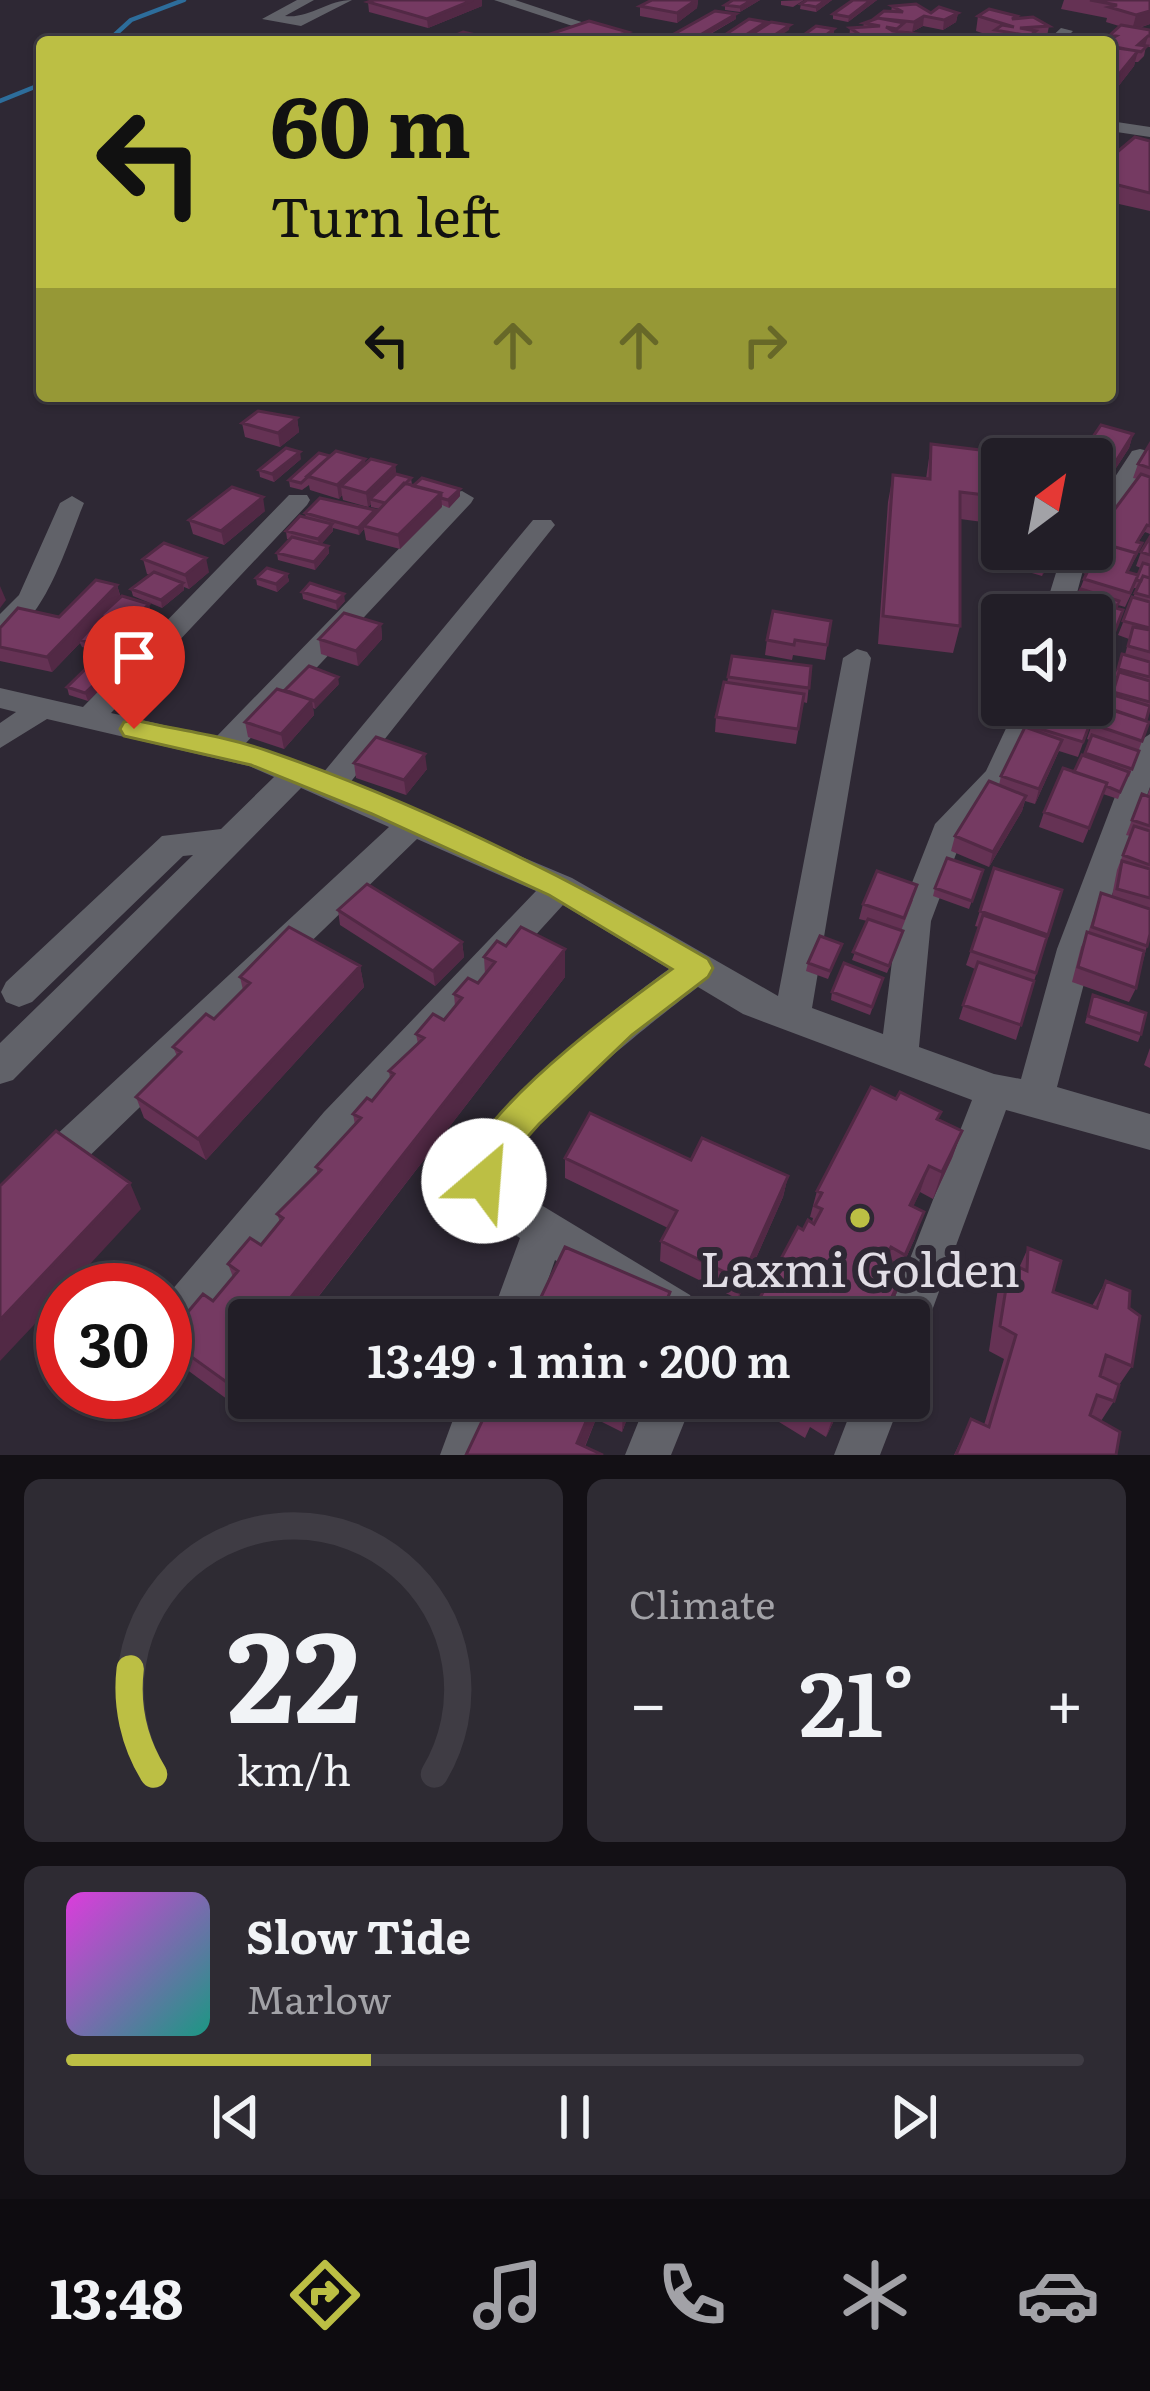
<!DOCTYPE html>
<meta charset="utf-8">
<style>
body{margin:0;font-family:Literata,serif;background:#2e2b33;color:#f1f3f6;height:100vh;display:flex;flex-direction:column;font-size:45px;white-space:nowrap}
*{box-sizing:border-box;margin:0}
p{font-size:39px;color:#a2a2a7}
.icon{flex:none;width:66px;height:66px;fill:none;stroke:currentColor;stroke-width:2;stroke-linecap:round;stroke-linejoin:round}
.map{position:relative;height:1455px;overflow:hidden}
.details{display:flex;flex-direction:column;gap:24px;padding:24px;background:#131015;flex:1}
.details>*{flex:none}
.top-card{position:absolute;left:36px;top:36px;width:1080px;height:366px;border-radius:12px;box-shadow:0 3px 9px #0004,0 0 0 3px #3f3c44;background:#bcbf44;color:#111;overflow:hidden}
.needle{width:78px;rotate:32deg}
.fabs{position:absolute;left:981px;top:438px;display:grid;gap:24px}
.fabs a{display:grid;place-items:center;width:132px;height:132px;border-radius:12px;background:#221e27;box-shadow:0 3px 9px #0004,0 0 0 3px #3f3c44;font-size:60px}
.speed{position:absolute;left:36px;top:1263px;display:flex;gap:24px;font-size:60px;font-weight:700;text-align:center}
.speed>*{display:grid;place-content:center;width:156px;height:156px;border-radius:50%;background:#221e27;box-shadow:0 3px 9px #0004,0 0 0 3px #3f3c44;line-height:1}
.speed .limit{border:18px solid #d22;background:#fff;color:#111}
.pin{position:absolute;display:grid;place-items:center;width:102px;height:102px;color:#fff;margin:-123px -51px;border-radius:50% 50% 50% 0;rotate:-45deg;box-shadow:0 0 12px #0007}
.pin .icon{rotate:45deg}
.me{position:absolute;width:132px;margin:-66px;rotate:27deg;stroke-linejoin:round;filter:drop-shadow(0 0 9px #0008)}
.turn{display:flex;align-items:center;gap:42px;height:252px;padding:0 36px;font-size:54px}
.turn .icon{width:156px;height:156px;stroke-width:2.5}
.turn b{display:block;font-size:84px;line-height:102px}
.lanes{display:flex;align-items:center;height:114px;padding:0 36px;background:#0003;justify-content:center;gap:60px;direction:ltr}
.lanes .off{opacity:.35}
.big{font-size:90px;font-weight:600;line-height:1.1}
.details .tile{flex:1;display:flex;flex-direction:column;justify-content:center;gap:18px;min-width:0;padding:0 42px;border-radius:18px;background:#2e2b33}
.details .dial{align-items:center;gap:0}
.dial svg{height:312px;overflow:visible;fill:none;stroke:#3f3c44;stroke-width:7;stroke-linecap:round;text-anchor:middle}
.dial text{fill:#f1f3f6;stroke:none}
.song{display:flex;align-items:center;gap:36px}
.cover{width:144px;height:144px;border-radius:18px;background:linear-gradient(135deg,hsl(300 70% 55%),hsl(170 70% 35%))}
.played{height:12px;border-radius:6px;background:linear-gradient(90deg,#bcbf44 30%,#3f3c44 30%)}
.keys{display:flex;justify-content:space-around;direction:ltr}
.heat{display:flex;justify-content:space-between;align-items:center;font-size:66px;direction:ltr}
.details .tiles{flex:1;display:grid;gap:24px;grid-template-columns:1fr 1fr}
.tile:last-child{grid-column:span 2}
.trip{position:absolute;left:228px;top:1299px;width:702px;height:120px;border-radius:12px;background:#221e27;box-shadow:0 3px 9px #0004,0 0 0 3px #3f3c44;font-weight:600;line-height:120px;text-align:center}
.tab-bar{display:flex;height:192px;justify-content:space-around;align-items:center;background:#0e0c10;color:#a2a2a7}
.tab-bar .icon{width:84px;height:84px}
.tab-bar .current{color:#bcbf44}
.tab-bar b{font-size:54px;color:#f1f3f6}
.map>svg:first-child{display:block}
</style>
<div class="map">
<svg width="1150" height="1455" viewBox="0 0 1150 1455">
<rect width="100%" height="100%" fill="#2e2834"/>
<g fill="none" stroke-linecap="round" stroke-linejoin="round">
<path stroke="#2d6d9b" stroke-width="4.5" d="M107,42L131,20L184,0
M0,101L42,84"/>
<path fill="#616269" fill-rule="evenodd" d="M297,0H314L285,16C309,19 327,0 352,0L301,26L262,19Z
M494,0H515L642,42H621Z
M1061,28L1073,31L1062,42H1046Z
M1110,121L1150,127V137L1110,131Z
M1140,449L1148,451L1150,459L1101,537L1092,540V512L1132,451Z
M462,491L474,498L471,503L245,744L323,773L533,520H551L555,525L551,530L349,784L572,878L778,996L843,658L857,649L867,652L871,658L812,1008L883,1034L897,921L935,824L986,771L1017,705H1047L1010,785L965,830L931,921L919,1047L994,1074L1021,1079L1057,949L1135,744L1150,734V787L1093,949L1057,1087L1150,1114V1150L1006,1110L923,1335L909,1341V1320H886L972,1100L743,1014L698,987C657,1018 513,1130 505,1176L518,1191L690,1295L702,1320H651L555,1260L534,1320H490L520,1238C500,1226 466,1207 464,1179C461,1124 624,1002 669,969L563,905L352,1136L181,1348L165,1354V1298L324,1112L536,891L417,839L15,1228L0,1233V1187L389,827L301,788L13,1080L0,1084V1043L193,855L183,856L32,1002L19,1007L6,1002L1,992L6,982L162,836L221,829L274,777L249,766L47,719L0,748V723L16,712L0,708V688L83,707L289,495H307L310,500L307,505L111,713L216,737L453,493Z
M72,496L84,503C68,541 44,627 0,639V614L19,595L60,503Z
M1092,546L1094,549L1085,563L1071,615H1043L1059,563L1068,549Z
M461,1398H507L486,1455H440Z
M648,1398H694L671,1455H625Z
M856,1398H902L880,1455H834Z"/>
</g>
<path fill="#653254" d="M652,0H698L697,8L677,23L640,16V6Z
M733,0H760L740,12L725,10V5Z
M804,0L793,7L781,5V1Z
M807,0H832L816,12L800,9L801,4Z
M853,0H877L848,22L833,19V14Z
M1064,0H1150V24L1139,28L1150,30V47L1146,46L1144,56L1138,62H1135L1134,66L1110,97V42L1108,41L1110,35L1119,26L1106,22L1107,18L1061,9Z
M368,2L482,6L428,28L369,12Z
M892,6L931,13H958L956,22L943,30L923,26L912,32L903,31L922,37L921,42H849L850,28H863L864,23L891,12Z
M978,16H1017L1016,19L1049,26L1046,41L974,42L993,40L994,37L976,31Z
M736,19L697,42L673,39L674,34Z
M1150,141V211L1110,202V158Z
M297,418L299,432L280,447L245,437L242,423Z
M1133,434L1129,448L1105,485L1103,493L1092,512V459Z
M998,442L1002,459V509L998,524L960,519V626L953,653L878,644L888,502L893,475L926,479L931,444L995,452Z
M1150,444V534L1145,532L1138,542L1139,551L1128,572L1137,575L1141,568L1136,566L1141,552L1150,537V710L1146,721L1149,722L1129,777L1127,776L1118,799L1103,794L1083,843L1039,827L1044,812L1084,755L1090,740L1087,739L1092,724L1112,694L1118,677L1115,676L1119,662L1125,655L1129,639L1118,635L1137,588H1134L1125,607L1118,605L1117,608L1123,610L1105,659L1097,656L1092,671V615L1073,607L1086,574L1080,572L1085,558L1101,543L1104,538L1098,536L1100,529L1138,479L1133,478L1138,464Z
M330,456L365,459V464L395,465L396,474L411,478L412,485L460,496L449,508L442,505L400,549L366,540L364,529L359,535L333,528V531L321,544L328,546L329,553L315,570L278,560L277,553L290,539H287L286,531L306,518L305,513L375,514L380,509L371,507V504L368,507L343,500L342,495L339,499L310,490L309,485L302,490L290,487L289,480Z
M301,459L274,482L260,477L259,470Z
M265,511L224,545L193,534L189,520Z
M1003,549H1073L1070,554L1056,549L1042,576L999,563Z
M143,559L209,572L189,589L184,587V590L162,608L133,596L131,589L150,575L147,574Z
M287,574L289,581L277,592L257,585L256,578Z
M117,585L121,598L151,612L130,632L119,629L120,632L102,652L82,647L80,643L52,672L0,661V628L59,617Z
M302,592L345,601L337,610L303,599Z
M1002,618V681L991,679Z
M831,621L825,660L793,655L792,660L765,655L767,640Z
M381,624L382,639L358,666L321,654L319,639Z
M732,656L811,666L807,703L803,702L796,744L715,732L716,717L727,683Z
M121,659L123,666L88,701L69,695L67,687Z
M339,684L315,709L313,708L314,715L284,749L248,737L245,722Z
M1043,706L1091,721L1078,757L1059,751L1035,804L1025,801L1022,811L989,867L951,851L955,836L999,785L1001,776L1033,730Z
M354,763L427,769L406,795L356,778Z
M1150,788V934L1136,988L1129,1002L1072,982L1081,947L1088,933L1101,893L1112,896L1117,870L1130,836L1126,835L1142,794L1147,796Z
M994,868L1062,890L1016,1040L959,1019L975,969L966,965L979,927L975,926Z
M983,870L969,909L933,896L935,888Z
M913,900L901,931V939L887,973L852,960L867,921L859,919L863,904Z
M338,910L462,942L464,957L435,986L340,925Z
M842,944L828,979L806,971L808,963Z
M506,946L565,949V977L235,1405L186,1369L175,1345L187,1330L182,1319L213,1301L233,1277L228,1264L261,1245L280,1222L277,1214L318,1174L316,1167L355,1125L353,1114L372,1101L390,1079L389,1071L418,1044L416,1034L444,1020L455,1006L454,994L478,983L485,974L484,957Z
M360,966L364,987L206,1160L144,1118L136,1097L177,1056L173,1047L214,1019L243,990L240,977Z
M883,978L870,1015L831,1000L832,992Z
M1093,995L1141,1034L1138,1042L1085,1023Z
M1150,1048V1068L1144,1065Z
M896,1099L962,1131L952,1158L933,1199L920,1192L913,1206L915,1238L902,1267L905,1269L896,1294L884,1320H748L803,1230L812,1222L813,1218L810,1217L817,1191Z
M565,1158L691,1160L788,1176L783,1197L738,1299L660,1261L661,1241L668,1228L565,1178Z
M1028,1248L1053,1292L1092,1306L1106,1281L1129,1308L1132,1366L1119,1385L1114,1401L1101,1421L1116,1455H954L971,1419L984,1425L1004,1359L989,1351L998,1288L1010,1263L1019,1268Z
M670,1292L666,1320H530Z
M493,1398H635L622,1432L596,1419L585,1447L466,1455Z
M740,1398H845L826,1437L810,1427L805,1438Z"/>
<path fill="#522945" d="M473,0H482V6L428,28L427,19Z
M696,0H698L697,8L677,23V13Z
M752,0H760L740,12V7Z
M826,0H832L816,12V7Z
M871,0H877L848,22L849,17Z
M1150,11V24L1132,30L1136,15Z
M958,13L956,22L943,30L944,20Z
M736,14V19L695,42V38Z
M924,16L923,26L912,32L914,22Z
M790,25L789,30L771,42H764Z
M834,29V34L823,42H817Z
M628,32L627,42H598Z
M887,35L882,39V42H865V38Z
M1148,36L1145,46L1138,51L1134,66L1110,97L1111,84L1138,45Z
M297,418L299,432L280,447L278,433Z
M1133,434L1129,448L1103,488L1108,474Z
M300,452L301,459L274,482L272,474Z
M365,459L367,473L341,486L342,495L339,499L337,485Z
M395,465L397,479L370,499L371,504L368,507L366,493Z
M460,489V496L449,508L448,500Z
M441,493L442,507L400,549L398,535Z
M263,497L265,511L224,545L221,531Z
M375,510L376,517L364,526V529L359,535L358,528Z
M332,524L333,531L319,547L318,539Z
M328,546L329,553L315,570L314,562Z
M1053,549H1056L1054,554L1042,576L1046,561Z
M206,558L209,572L189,589L185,575Z
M287,574L289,581L277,592L276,584Z
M183,583L184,590L162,608L161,600Z
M117,585L121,599L100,616L102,620L80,640V643L52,672L47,657Z
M0,586L6,600L0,608Z
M344,594L345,601L337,610L336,602Z
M149,604L151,612L130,632L128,624Z
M118,624L120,632L102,652L99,645Z
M381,624L382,639L358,666L356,651Z
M121,659L123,666L88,701L85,693Z
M338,677L339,684L315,709L314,701Z
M312,700L314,715L284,749L281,734Z
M1062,740L1057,755L1035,804L1039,789Z
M425,754L427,769L406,795L404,780Z
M1026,796L1022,811L989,867L993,852Z
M462,942L464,957L435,986L433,971Z
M565,949V977L300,1320H273Z
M360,966L364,987L206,1160L198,1139Z
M962,1131L952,1158L933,1199L942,1172Z
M929,1166L920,1192L902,1231L910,1205Z
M788,1176L783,1197L738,1299L741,1280Z
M130,1183L141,1209L66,1290H63V1294L0,1361V1320Z
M924,1212L915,1238L896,1280L905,1255Z
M905,1269L896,1294L884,1320H881Z
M670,1292L668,1317L666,1320H663L664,1307Z
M648,1300L646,1320H639Z
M249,1350V1386L235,1405L225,1381Z
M597,1398L596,1419L581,1455L577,1443Z
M628,1398H635L622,1432L623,1409Z
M841,1398H845L826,1437L834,1414Z"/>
<path fill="#753a62" stroke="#522945" stroke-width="3" d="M374,0H473L427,19L368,2Z
M652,0H696L677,13L640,6Z
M733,0H752L740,7L725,5Z
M807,0H826L816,7L801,4Z
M853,0H871L849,17L833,14Z
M1090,0H1150V11L1136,15L1109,7L1117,5Z
M916,4L931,13L939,7L958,13L944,20L924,16L914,22L875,18L884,11L903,12L892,6Z
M989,9L1017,16L1012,19L1033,17L1049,26L1020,28L1036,31L1030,36L995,30L1002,25L1014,27L978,16Z
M715,11L736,14L695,38L674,34Z
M878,18L904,23L897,29L886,27L893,31L917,34L914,36L922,37L916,42H895L882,39L887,35L865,38L850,28L880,26L864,23Z
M749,19L766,22L735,42H714Z
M589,21L628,32L598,42L529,41Z
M771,22L790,25L764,42H740Z
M1121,25L1150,30V36H1148L1138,45L1147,46L1141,52L1110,46V42H1105L1116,36L1110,35Z
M816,26L834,29L817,42H794Z
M463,32L480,36L467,42H440Z
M982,39L1006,42H975Z
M1110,47L1138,51L1111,84H1110Z
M1135,137L1150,141V193L1110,183V158Z
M258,411L297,418L278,433L242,423Z
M1101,425L1133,434L1108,474L1092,470V459H1078Z
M998,442L1018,445L1017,459H1002V497L960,492V626L883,616L893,475L930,479L931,444L997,452Z
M1150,444V468L1138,464Z
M286,448L300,452L272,474L259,470Z
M336,451L365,459L337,485L307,476Z
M319,453L330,456L301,483L289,480Z
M371,459L395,465L366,493L341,486Z
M396,474L411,478L385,503L370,499Z
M1141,474L1150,477V526L1147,525L1137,542L1142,543L1134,558L1136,553L1101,543L1108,532L1100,529Z
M422,478L460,489L448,500L441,498V493L413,486Z
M1092,481L1106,485L1092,509Z
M404,483L441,493L398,535L364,526Z
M232,487L263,497L221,531L189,520Z
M320,498L375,510L358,528L305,513Z
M300,516L332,524L318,539L286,531Z
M292,537L328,546L314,562L277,553Z
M1150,537V555L1141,552Z
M1094,541L1136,553L1127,572L1138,575L1130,593L1084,579L1093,560L1085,558L1089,549H1092Z
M164,543L206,558L185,575L143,559Z
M1005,549H1053L1046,561Z
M1143,563L1150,565V578L1143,576L1141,581L1136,580Z
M267,568L287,574L276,584L256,578Z
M154,572L183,583L161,600L131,589Z
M1143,576L1150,578V597L1135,593Z
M96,580L117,585L47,657L0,647V628L18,608L59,617Z
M310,583L344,594L336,602L302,592Z
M1081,589L1119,601L1116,608L1081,598L1080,601L1075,600Z
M122,596L149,604L128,624L100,616Z
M1132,597L1150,602V628L1123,621Z
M1081,598L1123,610L1110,644L1092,639V615H1074Z
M1006,604L1049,613L1048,615H1004Z
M773,611L831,621L827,645L795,640L794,645L767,640Z
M344,613L381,624L356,651L319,639Z
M98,620L118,624L99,645L80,640Z
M1002,624V665L995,664Z
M1133,627L1150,630V652L1128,646Z
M1092,652L1098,654L1093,668H1092Z
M102,653L121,659L85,693L67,687Z
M1122,654L1150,662V677L1118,669Z
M732,656L811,666L809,688L728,677Z
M309,666L338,677L314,701L285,690Z
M1119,672L1150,681V702L1113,692Z
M724,682L804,694L798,729L716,717Z
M277,689L312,700L281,734L245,722Z
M1110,694L1150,706L1146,721L1105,707Z
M1043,706L1091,721L1083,742L1034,727Z
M1100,706L1149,722L1142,741L1092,724Z
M1025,727L1062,740L1039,789L1001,776Z
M1092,735L1139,751L1132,769L1085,753Z
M376,737L425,754L404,780L354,763Z
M1082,755L1129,772L1120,792L1106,786L1107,783L1074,772Z
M1063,768L1107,783L1089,828L1044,812Z
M989,781L1026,796L993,852L955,836Z
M1142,794L1150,797V826L1132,820Z
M1134,826L1150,831V865L1123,855Z
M947,858L983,870L972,901L935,888Z
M1122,861L1150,869V898L1117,889Z
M994,868L1062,890L1048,935L980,911Z
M877,871L917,885L904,918L863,904Z
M367,884L462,942L433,971L338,910Z
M1101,893L1150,909V934L1147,946L1092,927Z
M983,915L1047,937L1036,973L971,951Z
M868,919L903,931L889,966L853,952Z
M289,927L360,966L198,1139L136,1097L181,1052L173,1047L206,1014L214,1019L250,983L240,977Z
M521,927L565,949L273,1320H249V1350L225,1381L175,1345L191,1325L182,1319L203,1294L213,1301L238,1271L228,1264L250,1238L261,1245L283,1218L277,1214L321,1170L316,1167L361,1118L353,1114L367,1098L372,1101L394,1074L389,1071L424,1038L416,1034L433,1014L444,1020L462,998L454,994L468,978L478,983L495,962L484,957L497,941L506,946Z
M1087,932L1144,951L1136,988L1078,967Z
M820,936L842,944L830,971L808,963Z
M978,962L1034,981L1021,1025L963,1005Z
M844,963L883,978L872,1007L832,992Z
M1093,995L1146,1013L1141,1034L1088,1016Z
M871,1087L896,1099L900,1092L941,1112L937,1119L962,1131L942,1172L929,1166L910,1205L924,1212L905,1255L891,1247L885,1258L905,1269L882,1318L862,1307L856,1320H748L798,1227L803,1230L808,1220L814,1224L822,1209L815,1206L822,1193L817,1191Z
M590,1113L691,1160L702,1138L788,1176L741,1280L661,1241L677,1211L565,1158Z
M56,1131L130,1183L0,1320V1186Z
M565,1247L670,1292L664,1307L648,1300L639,1320H530Z
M1028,1248L1061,1261L1053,1292L1097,1308L1106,1281L1130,1291L1129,1308L1140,1316L1132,1366L1106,1355L1100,1376L1119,1385L1114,1401L1097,1395L1090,1415L1120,1432L1116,1455H956L971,1419L989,1427L1016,1335L1000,1326L1010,1263L1027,1271Z
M493,1398L530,1400L531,1398H596L577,1443L603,1455H466Z
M601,1398H628L623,1409Z
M784,1398H841L834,1414L817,1404L812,1414Z"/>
<path fill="#bcbf44" stroke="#7a7c2c" stroke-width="3" d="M134,720C178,730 225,736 268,751C422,804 568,877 708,959L713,968L708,977L632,1035L539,1124L506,1161L498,1193L484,1198L471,1193C464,1178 467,1156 478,1141C523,1079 610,1014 672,969L549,895L372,814L251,765L124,736L120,729L124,722Z"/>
<circle fill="#bcbf44" stroke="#2e2834" stroke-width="4.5" cx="860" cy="1218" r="12"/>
<g text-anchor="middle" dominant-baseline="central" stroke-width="12" stroke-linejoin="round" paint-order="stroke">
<g font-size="48" fill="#e1dde5" stroke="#2e2834">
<text x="860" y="1266">Laxmi Golden</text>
</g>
</g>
</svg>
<div class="fabs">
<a><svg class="needle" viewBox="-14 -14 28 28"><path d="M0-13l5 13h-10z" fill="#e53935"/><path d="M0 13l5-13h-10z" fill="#a2a2a7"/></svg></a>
<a><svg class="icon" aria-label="sound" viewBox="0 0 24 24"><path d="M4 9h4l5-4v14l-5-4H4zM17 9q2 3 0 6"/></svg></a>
</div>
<div class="speed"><div class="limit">30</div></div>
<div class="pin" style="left:134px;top:729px;background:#d93025"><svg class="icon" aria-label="arrive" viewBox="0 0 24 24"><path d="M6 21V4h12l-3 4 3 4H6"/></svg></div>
<svg class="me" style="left:484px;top:1181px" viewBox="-20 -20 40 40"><circle r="19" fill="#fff"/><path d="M0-13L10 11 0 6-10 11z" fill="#bcbf44"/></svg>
<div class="trip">13:49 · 1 min · 200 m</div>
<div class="top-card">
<div class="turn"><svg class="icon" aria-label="left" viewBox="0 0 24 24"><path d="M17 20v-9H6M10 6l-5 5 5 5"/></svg><div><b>60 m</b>Turn left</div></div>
<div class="lanes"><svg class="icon" aria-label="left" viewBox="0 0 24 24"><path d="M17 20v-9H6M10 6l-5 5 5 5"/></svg><svg class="icon off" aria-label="ahead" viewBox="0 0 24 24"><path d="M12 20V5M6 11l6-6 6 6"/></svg><svg class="icon off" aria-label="ahead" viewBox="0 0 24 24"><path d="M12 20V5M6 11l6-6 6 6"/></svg><svg class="icon off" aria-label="right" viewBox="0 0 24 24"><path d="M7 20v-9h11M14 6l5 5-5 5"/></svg></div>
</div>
</div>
<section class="details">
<div class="tiles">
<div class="tile dial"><svg viewBox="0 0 100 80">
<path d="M14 69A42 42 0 1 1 86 69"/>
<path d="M14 69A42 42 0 0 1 8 42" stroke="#bcbf44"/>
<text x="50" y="56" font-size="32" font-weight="700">22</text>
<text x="50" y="72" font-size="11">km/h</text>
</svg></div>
<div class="tile"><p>Climate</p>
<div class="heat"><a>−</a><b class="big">21°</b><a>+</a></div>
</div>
<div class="tile">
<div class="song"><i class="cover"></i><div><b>Slow Tide</b><p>Marlow</p></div></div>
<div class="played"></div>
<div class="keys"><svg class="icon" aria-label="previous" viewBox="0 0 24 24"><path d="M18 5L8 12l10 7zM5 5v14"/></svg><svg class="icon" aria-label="pause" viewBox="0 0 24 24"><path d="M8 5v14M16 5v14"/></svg><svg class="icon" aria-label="next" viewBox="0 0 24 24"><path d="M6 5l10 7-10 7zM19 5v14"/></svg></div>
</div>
</div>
</section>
<nav class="tab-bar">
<b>13:48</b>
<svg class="icon current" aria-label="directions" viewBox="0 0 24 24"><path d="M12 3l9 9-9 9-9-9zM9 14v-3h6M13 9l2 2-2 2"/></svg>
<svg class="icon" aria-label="music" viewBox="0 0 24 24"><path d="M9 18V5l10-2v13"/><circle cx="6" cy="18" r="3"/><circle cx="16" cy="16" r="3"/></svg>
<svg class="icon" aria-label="phone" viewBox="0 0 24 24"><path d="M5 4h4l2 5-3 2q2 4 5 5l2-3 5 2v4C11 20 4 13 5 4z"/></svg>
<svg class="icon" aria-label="climate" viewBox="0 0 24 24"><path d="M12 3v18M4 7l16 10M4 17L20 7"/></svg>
<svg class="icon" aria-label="car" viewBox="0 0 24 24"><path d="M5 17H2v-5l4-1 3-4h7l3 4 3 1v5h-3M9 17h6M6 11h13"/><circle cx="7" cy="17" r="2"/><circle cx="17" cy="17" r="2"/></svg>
</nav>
